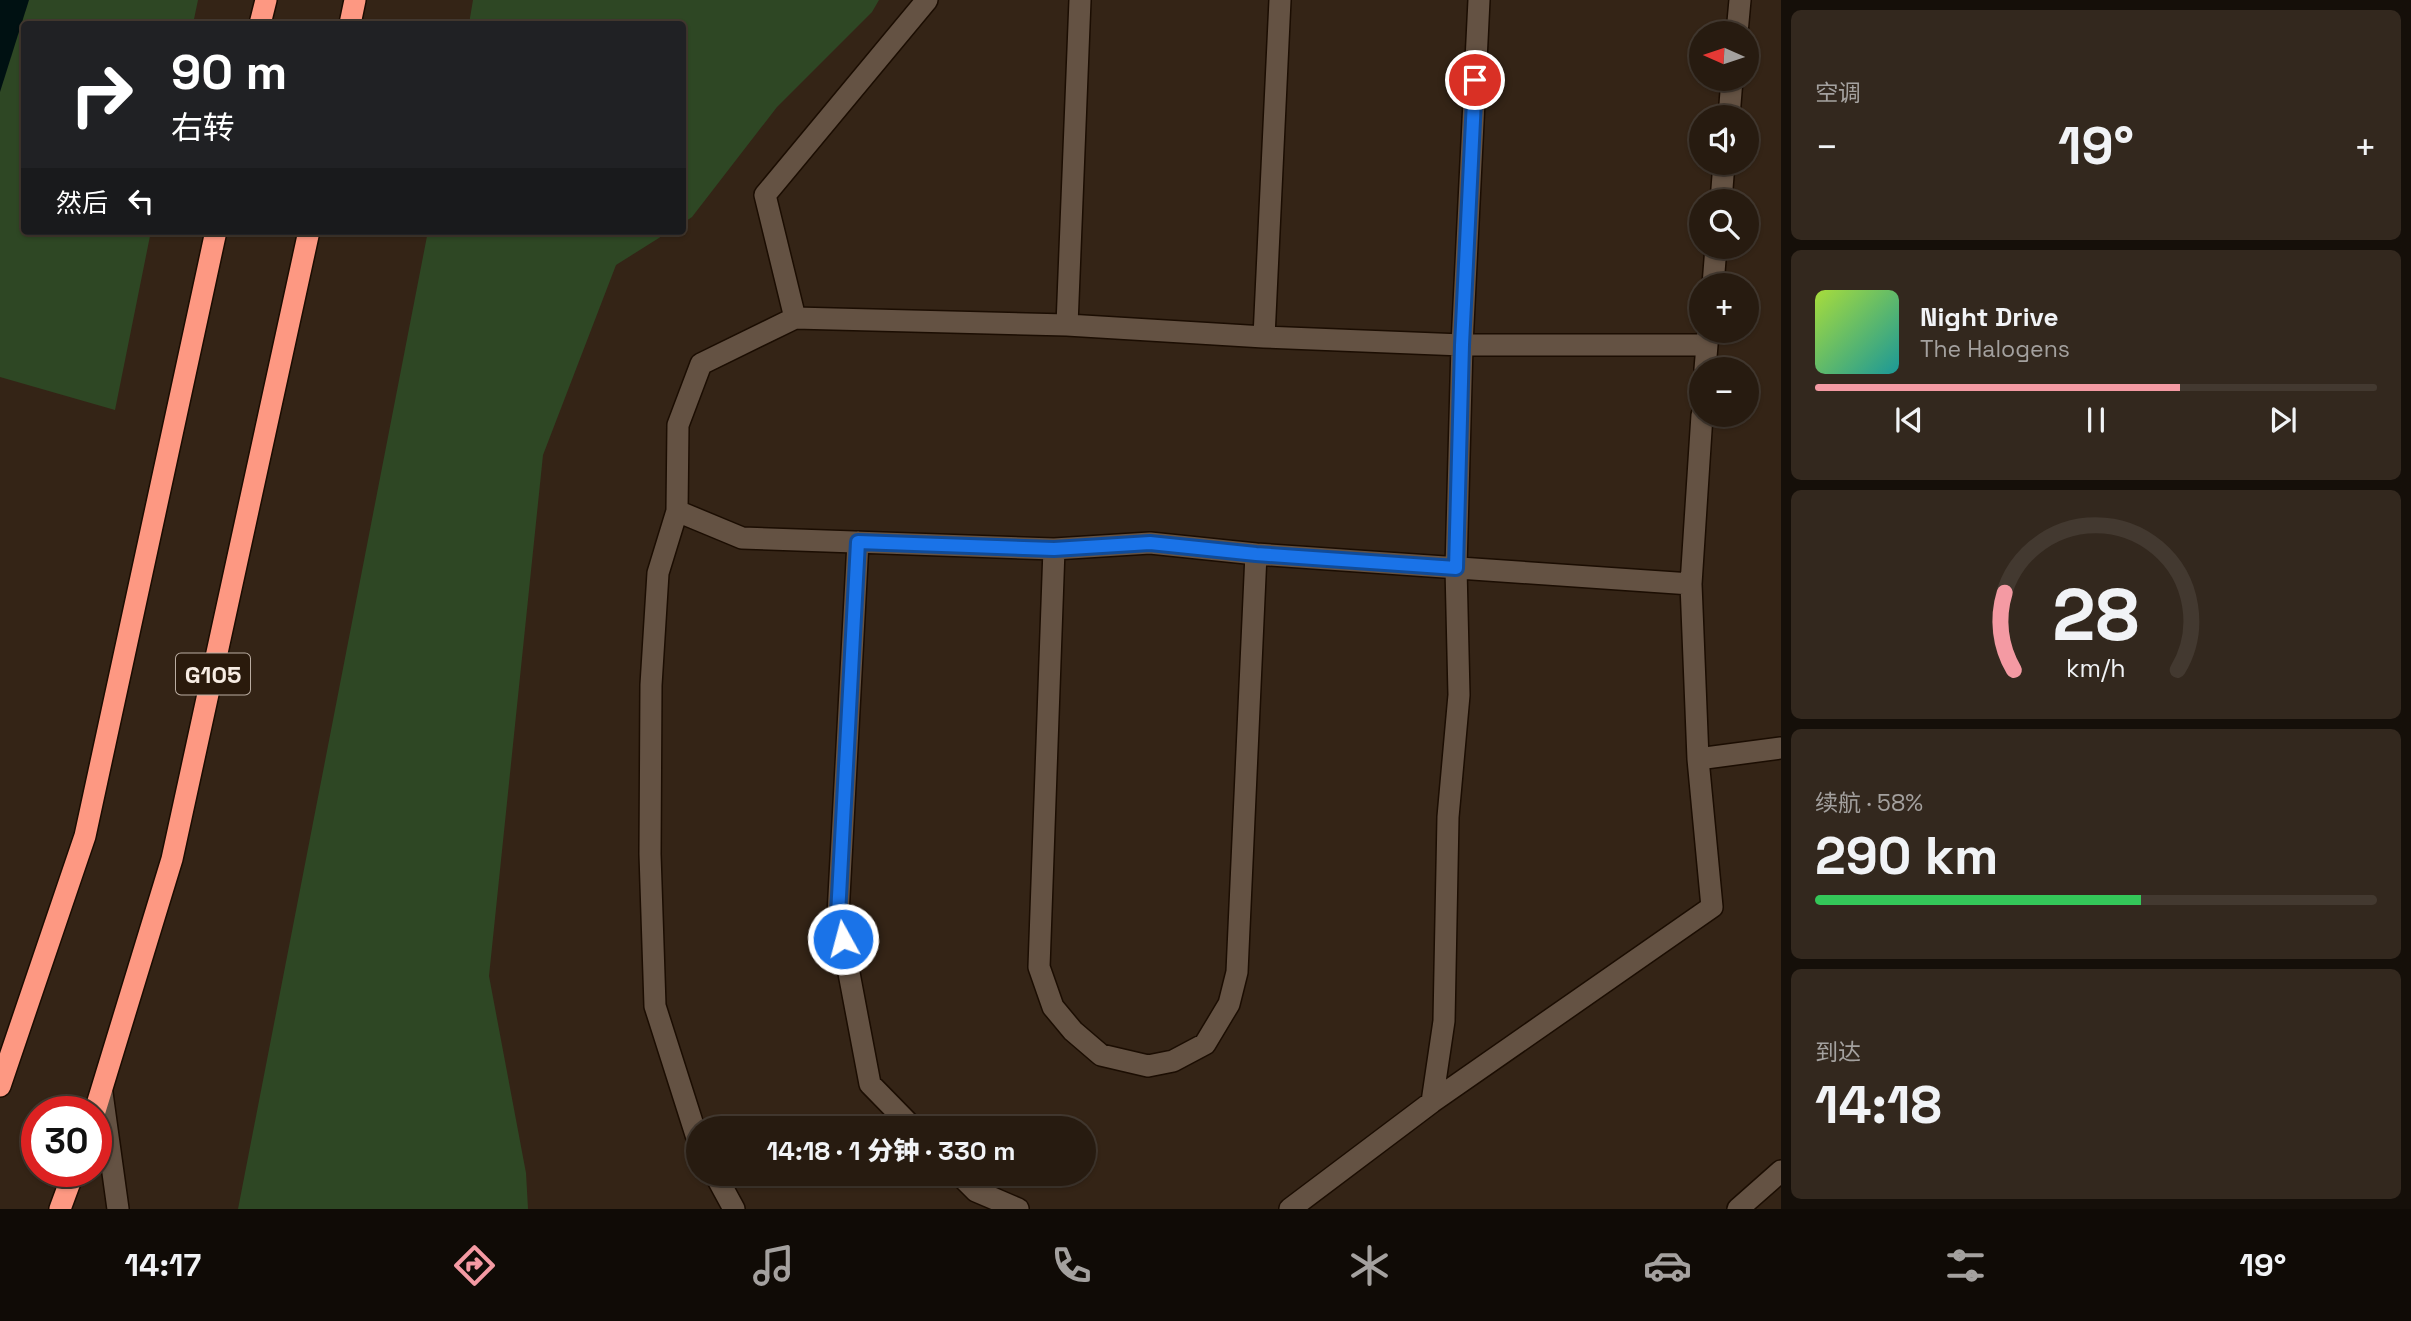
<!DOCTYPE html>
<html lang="zh">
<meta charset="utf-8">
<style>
body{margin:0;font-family:"Space Grotesk","Noto Sans SC",sans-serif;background:#33281e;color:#f1f3f6;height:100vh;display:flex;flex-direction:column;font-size:26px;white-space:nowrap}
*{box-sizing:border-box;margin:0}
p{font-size:23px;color:#a4a19f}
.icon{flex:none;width:38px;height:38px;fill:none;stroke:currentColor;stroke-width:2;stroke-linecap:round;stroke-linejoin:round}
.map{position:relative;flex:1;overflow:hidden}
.sheet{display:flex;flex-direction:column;gap:10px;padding:10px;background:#150f09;width:630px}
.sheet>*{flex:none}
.banner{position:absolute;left:21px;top:21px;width:665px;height:214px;border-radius:7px;box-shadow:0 2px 5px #0004,0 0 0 2px #433930;background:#202124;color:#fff;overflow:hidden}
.needle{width:46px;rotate:273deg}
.fabs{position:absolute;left:1689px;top:21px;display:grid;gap:14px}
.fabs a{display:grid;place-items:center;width:70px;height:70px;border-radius:50%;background:#271b10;box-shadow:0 2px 5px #0004,0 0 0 2px #433930;font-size:35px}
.speed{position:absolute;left:21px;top:1096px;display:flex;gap:14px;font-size:35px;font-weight:700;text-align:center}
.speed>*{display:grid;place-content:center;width:91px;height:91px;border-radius:50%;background:#271b10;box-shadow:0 2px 5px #0004,0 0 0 2px #433930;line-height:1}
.speed .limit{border:10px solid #d22;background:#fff;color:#111}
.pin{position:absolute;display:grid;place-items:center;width:60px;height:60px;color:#fff;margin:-30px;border:4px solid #fff;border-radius:50%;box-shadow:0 2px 7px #0007}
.me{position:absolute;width:77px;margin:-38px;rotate:353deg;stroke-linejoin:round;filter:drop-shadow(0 0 5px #0008)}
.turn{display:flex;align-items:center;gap:24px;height:147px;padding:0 35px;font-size:32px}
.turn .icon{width:91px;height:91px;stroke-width:2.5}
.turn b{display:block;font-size:49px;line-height:60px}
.then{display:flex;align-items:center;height:66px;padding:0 35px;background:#0003;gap:14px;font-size:26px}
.big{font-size:52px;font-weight:800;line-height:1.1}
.sheet .widget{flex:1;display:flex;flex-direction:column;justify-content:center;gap:10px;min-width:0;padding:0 24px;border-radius:10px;background:#33281e}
.sheet .dial{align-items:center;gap:0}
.dial svg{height:182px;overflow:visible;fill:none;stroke:#433930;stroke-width:7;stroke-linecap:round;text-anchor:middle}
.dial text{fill:#f1f3f6;stroke:none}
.song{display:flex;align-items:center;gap:21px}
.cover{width:84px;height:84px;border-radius:10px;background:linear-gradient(135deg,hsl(80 70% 55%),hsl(180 70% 35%))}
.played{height:7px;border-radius:4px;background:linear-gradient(90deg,#f49aa3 65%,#433930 65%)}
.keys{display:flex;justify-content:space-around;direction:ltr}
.heat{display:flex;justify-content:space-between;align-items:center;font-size:38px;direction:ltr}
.charge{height:10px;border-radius:5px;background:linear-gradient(90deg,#34c759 58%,#433930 0)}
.trip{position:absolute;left:686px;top:1116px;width:410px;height:70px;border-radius:35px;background:#271b10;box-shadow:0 2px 5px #0004,0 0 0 2px #433930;font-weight:800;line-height:70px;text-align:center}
.dock{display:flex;height:112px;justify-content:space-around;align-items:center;background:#100b06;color:#a4a19f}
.dock .icon{width:49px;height:49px}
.dock .selected{color:#f49aa3}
.dock b{font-size:32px;color:#f1f3f6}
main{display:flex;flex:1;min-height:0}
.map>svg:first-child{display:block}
</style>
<main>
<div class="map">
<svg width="1781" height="1209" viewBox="0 0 1781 1209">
<rect width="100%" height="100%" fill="#342416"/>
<path fill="#2e4724" d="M0,0H198L193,24H24V231H151L115,410L0,377Z
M473,0H879L872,12L777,107L692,217L683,223L682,24H469Z
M428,231H670L616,265L543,455L489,976L526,1173L528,1209H238Z"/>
<path fill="#001112" d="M0,0H29L0,92Z"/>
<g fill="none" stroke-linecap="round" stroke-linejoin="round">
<defs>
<path id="minor" d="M927,0L765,195L795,318L1067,325
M1080,0L1067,325L1264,337
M1280,0L1264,337L1462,345H1707
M1737,33L1740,0
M1729,117L1732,79
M1721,201L1724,163
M1713,285L1716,247
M795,318L701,364L678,425L677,511L742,538L1054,549L1150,543L1256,554L1237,972L1229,1004L1205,1044L1173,1061L1148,1066L1101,1055L1073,1031L1053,1007L1039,967L1054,549
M1705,369L1708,333
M1702,415L1691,584L1698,759L1781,748
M677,511L658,573L651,685L650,854L655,1006L698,1141
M858,542L838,915L870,1084L914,1129
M1256,554L1691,584
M102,1093L118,1209
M1432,1102L1444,1021L1448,817L1459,695L1456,568L1462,345L1479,0
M715,1174L734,1209
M959,1174L976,1191L1018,1209
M1290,1209L1432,1102L1712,907L1698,759
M1738,1209L1781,1171"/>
<path id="highway" d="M260,24L266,0
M350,24L355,0
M0,1086L85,836L216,231
M95,1111L172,859L309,231
M60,1209L74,1171"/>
</defs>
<use href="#minor" stroke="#1b0d02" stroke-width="24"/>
<use href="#highway" stroke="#1b0d02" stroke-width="24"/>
<use href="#minor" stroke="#645243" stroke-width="21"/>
<use href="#highway" stroke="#fd9882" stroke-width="21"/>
</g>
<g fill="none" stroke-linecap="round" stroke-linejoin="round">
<defs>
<path id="route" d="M843,939L838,915L858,542L1054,549L1150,543L1256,554L1456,568L1462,345L1475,80"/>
</defs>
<use href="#route" stroke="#114b97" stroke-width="18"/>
<use href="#route" stroke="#1a73e8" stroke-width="12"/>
</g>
<g text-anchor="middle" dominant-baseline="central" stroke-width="7" stroke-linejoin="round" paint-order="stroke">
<rect fill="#2a1a0c" stroke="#baada2" stroke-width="2" x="176" y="653.5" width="74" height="41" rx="5"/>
<g font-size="24" font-weight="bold" fill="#f7ece3">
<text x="213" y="674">G105</text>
</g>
</g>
</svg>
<div class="fabs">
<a><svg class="needle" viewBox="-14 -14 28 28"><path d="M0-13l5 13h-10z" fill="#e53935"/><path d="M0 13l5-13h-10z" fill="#a4a19f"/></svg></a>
<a><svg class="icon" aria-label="sound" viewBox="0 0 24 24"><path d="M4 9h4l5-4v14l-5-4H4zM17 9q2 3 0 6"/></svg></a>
<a><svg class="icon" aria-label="search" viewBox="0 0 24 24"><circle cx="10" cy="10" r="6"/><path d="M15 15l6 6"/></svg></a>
<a>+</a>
<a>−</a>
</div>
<div class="speed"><div class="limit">30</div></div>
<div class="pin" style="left:1475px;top:80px;background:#d93025"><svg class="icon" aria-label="arrive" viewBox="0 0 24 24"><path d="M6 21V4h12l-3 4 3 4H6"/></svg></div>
<svg class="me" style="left:843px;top:939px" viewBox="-20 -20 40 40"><circle r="17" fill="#1a73e8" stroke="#fff" stroke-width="3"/><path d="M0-11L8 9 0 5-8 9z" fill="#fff"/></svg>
<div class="trip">14:18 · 1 分钟 · 330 m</div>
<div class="banner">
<div class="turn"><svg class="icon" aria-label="right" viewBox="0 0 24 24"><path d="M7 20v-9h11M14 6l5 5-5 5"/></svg><div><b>90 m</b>右转</div></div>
<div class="then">然后<svg class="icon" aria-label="left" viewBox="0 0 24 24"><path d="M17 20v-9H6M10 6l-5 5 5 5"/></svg></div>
</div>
</div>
<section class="sheet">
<div class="widget"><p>空调</p>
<div class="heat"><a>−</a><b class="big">19°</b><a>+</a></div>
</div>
<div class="widget">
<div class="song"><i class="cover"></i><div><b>Night Drive</b><p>The Halogens</p></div></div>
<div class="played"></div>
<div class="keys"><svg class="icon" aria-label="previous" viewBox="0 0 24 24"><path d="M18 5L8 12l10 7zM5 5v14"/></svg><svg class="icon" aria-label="pause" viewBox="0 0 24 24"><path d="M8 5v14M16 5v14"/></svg><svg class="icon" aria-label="next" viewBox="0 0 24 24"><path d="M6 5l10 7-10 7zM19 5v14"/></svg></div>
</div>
<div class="widget dial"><svg viewBox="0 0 100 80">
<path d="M14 69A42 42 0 1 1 86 69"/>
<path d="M14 69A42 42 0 0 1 10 35" stroke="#f49aa3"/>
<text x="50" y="56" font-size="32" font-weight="700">28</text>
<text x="50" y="72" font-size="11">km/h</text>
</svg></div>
<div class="widget"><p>续航 · 58%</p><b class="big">290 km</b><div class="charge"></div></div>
<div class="widget"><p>到达</p><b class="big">14:18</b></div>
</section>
</main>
<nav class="dock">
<b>14:17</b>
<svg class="icon selected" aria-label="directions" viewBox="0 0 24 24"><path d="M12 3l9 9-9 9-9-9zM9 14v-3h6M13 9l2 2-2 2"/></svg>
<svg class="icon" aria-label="music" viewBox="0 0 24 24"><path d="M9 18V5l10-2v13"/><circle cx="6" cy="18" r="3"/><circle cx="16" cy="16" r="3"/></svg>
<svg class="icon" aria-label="phone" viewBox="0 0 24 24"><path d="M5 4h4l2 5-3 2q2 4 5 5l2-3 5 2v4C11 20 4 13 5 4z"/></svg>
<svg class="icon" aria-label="climate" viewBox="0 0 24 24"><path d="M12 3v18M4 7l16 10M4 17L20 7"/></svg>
<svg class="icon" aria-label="car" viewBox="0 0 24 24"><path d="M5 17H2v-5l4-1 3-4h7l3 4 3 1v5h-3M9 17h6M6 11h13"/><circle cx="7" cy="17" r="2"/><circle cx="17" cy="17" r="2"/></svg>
<svg class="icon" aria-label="filters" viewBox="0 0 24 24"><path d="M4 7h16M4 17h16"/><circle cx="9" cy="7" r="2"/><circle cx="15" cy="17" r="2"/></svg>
<b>19°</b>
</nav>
